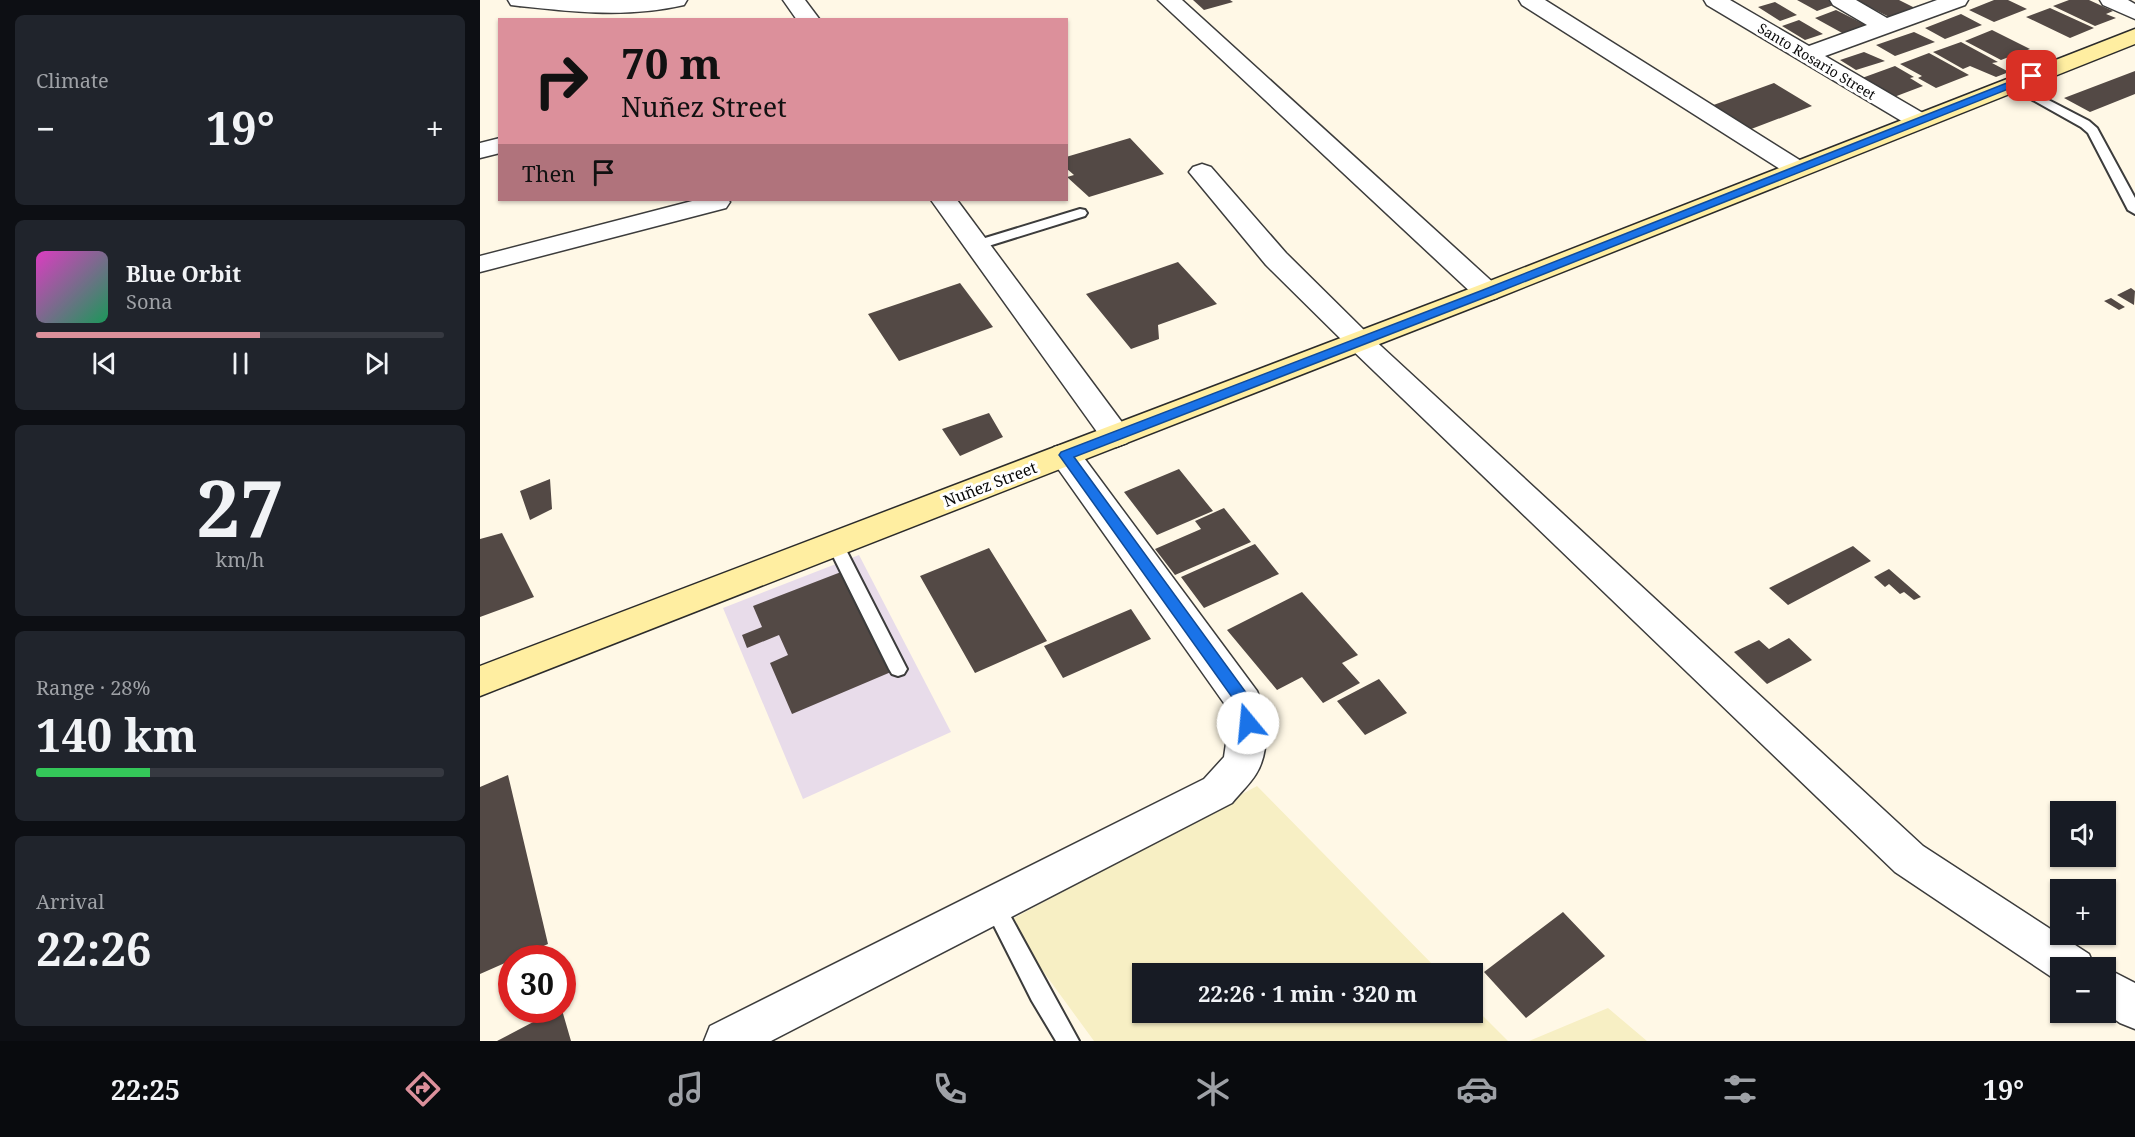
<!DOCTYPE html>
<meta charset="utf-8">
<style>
body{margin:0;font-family:"Noto Serif",serif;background:#20242c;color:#f1f3f6;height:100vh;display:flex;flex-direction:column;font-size:22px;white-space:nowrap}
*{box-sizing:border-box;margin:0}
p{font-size:20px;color:#9ea1a6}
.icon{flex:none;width:33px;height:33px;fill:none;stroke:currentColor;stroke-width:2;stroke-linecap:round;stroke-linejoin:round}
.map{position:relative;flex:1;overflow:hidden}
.sheet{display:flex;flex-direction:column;gap:15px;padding:15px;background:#0d0f14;width:480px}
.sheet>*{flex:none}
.banner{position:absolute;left:18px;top:18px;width:570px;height:183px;border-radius:0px;box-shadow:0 2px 4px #0004;background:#dc909b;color:#111;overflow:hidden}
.fabs{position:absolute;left:1570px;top:801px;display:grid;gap:12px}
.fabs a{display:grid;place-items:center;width:66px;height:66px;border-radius:0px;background:#171b24;box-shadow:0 2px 4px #0004;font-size:30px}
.speed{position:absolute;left:18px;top:945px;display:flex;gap:12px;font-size:30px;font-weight:700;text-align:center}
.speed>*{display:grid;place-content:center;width:78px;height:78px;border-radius:50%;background:#171b24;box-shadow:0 2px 4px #0004;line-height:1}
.speed .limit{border:9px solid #d22;background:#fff;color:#111}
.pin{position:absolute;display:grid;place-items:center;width:51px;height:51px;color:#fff;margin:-26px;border-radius:12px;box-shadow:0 3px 9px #0006}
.me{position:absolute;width:66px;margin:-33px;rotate:343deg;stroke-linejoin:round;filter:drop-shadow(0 0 4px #0008)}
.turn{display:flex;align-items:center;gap:21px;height:126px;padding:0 24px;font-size:27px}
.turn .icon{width:78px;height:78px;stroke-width:2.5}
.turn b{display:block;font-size:42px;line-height:51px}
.then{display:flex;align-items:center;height:57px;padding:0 24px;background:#0003;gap:12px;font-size:22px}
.big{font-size:45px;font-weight:700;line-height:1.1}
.sheet .tile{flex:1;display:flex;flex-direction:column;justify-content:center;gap:9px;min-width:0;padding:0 21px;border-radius:9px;background:#20242c}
.sheet .dial{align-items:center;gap:0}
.dial b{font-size:78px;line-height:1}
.song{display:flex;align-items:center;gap:18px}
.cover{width:72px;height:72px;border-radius:9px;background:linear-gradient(135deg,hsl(310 70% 55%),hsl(150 70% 35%))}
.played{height:6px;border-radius:3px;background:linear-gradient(90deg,#dc909b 55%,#363941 55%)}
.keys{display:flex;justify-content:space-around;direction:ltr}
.heat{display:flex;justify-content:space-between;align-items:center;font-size:33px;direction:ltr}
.charge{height:9px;border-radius:4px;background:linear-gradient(90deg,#34c759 28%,#363941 0)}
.trip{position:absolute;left:652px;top:963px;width:351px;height:60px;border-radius:0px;background:#171b24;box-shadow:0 2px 4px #0004;font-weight:700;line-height:60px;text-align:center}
.tabs{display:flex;height:96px;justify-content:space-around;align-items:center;background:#090b0e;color:#9ea1a6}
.tabs .icon{width:42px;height:42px}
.tabs .current{color:#dc909b}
.tabs b{font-size:27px;color:#f1f3f6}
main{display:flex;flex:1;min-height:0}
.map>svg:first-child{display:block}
</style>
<main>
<section class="sheet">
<div class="tile"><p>Climate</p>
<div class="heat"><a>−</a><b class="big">19°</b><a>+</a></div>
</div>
<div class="tile">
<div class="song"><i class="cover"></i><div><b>Blue Orbit</b><p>Sona</p></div></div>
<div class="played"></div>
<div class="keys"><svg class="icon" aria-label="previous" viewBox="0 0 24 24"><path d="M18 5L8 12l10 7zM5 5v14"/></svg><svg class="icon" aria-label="pause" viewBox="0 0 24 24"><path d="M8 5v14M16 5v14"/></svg><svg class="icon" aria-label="next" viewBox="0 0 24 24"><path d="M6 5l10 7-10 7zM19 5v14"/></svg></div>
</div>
<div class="tile dial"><b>27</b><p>km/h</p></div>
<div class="tile"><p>Range · 28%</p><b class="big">140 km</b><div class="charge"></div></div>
<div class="tile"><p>Arrival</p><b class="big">22:26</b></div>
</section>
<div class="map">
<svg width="1655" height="1041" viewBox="0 0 1655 1041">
<rect width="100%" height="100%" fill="#fff8e6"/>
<path fill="#e8dcea" d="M379,555L471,732L323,799L243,608Z"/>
<path fill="#f7efc4" d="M777,786L961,973L663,974V1012H993V1006L1028,1041H614L527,922Z
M1128,1008L1167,1041H1049Z"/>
<path fill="#534945" d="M713,0H750L753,2L724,10Z
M1317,0H1352L1359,3L1337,11Z
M1376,0H1419L1437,9L1411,18Z
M1514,0H1528L1547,9L1514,22L1489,10Z
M1589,0H1609L1633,11L1626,14L1636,18L1615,26L1573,6Z
M1295,2L1317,15L1300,21L1278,7Z
M1570,8L1614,28L1590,38L1546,17Z
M1356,10L1386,25L1364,34L1335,18Z
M1481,14L1502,25L1465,39L1445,28Z
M1319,20L1343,34L1325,40L1302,26Z
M1512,30L1550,49L1521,60L1485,41Z
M1434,32L1455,42L1415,56L1396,45Z
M1481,42L1518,62L1512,63L1529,72L1516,77L1490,66L1483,69L1453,52Z
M1384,52L1405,61L1376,70L1360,60Z
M1449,53L1489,75L1456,88L1438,78L1442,76L1420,64Z
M1415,66L1434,77L1430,78L1443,86L1414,97L1382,78Z
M1655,71V94L1610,112L1584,98Z
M1294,83L1332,106L1266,131L1228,107Z
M650,138L684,174L609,197L587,177L594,175L586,168V157Z
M698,262L737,304L678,325L679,339L651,349L606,294Z
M480,283L513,327L419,361L388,314Z
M1651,288L1655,291L1654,305L1637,295Z
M1631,298L1645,307L1639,310L1624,301Z
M509,413L523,437L480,456L462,429Z
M699,469L733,511L677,535L644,492Z
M70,479L72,509L50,520L40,491Z
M744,508L771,542L695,575L675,549L721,529L715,521Z
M22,533L54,597L0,617V539Z
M775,544L799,574L724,608L701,577Z
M1373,546L1391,561L1308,605L1289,588Z
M509,548L567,641L495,673L440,576Z
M1409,569L1441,597L1434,600L1424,592L1420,594L1409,584L1405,587L1394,577Z
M361,572L411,672L312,714L290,663L308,655L299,635L267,648L262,635L282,627L273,606Z
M822,592L878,655L862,663L880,683L843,703L822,677L797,690L747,630Z
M651,609L671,639L583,678L564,646Z
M1309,638L1332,660L1287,684L1254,652L1279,640L1289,649Z
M899,679L927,713L885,735L857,701Z
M28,775L68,944L0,974V787Z
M1083,912L1125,956L1046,1018L1004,972Z
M76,1010H82L91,1041H17Z"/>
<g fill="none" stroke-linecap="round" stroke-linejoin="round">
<defs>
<path id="lane" d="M1532,81L1609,121L1617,128L1655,198V214L1648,210L1608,133L1601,127L1528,86V82Z
M600,209L605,210L607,213L605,216L502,248H492L490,245L492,242Z
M355,538L361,540L363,544L427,669L424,674L418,676L412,674L409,669L347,544L349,540Z
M513,895L520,897L599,1041H576L552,1001L503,904L506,897Z"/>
<path id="street" d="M28,0H207L204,5C148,18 95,12 39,6L31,5Z
M303,0H325L340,20H317Z
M678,0H702L1017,286L1021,292L1017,298L1007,301L997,298Z
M1039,0H1065L1326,164L1330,169L1326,174L1317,177L1308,174L1042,5Z
M1224,0H1250L1329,46L1387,25L1353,5L1350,0H1376L1407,18L1457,0H1488L1485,5L1345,56L1448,116L1451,121L1448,126L1439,128L1430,126L1227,5Z
M1620,0H1648L1655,4V19L1623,5Z
M20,138V153L0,158V143Z
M722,164L731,167L806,253L889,335L1443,846L1609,954L1615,968H1581V983L1579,982L1415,872L869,347L786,265L709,172L713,167Z
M216,200H248L250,202L246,208L0,272V256Z
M451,200H477L647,429L652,436L647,443L636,447L625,443Z
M585,444L596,447L777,691C788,714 790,752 776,774C770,784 760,793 752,803L291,1041H224L230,1026L724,779L744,757L749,723L746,706L574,463L569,455L574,447Z
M1626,968L1655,983V1029L1640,1023L1624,1012H1626Z"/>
<path id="secondary" d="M1655,29V44L1017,298L0,696V666L997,286Z"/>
</defs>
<use href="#lane" stroke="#3c3c3c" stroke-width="4"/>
<use href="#street" stroke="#3c3c3c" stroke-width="3"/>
<use href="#secondary" stroke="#2b2b2b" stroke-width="3"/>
<use href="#lane" fill="#fff" fill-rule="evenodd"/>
<use href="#street" fill="#fff" fill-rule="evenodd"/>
<use href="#secondary" fill="#ffeea1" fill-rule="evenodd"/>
</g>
<path fill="#1a73e8" stroke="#114b97" stroke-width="1.5" d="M1552,73L1556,74V78L1011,295L594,457L770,698L775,723L773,728L768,729L762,728L757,704L579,455L581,452L1003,290Z"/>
<g text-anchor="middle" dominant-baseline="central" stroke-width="6" stroke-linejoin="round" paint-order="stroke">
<g font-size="14" fill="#090909" stroke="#fff">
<text transform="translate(1337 61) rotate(31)">Santo Rosario Street</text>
</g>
<g font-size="16" fill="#090909" stroke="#fff">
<text transform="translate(510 484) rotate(-21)">Nuñez Street</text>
</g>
</g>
</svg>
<div class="fabs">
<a><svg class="icon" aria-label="sound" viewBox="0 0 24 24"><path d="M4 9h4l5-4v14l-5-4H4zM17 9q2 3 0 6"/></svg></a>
<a>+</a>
<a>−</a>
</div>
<div class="speed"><div class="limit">30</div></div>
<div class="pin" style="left:1552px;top:76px;background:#d93025"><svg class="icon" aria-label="arrive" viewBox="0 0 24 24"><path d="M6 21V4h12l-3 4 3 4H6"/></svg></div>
<svg class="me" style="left:768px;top:723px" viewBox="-20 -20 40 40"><circle r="19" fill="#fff"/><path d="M0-13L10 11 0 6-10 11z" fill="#1a73e8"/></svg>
<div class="trip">22:26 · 1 min · 320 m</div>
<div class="banner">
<div class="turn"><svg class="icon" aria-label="right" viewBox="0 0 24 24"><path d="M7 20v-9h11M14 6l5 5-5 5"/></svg><div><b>70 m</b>Nuñez Street</div></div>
<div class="then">Then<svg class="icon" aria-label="arrive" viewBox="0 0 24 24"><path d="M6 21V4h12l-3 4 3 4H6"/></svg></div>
</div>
</div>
</main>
<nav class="tabs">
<b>22:25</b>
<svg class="icon current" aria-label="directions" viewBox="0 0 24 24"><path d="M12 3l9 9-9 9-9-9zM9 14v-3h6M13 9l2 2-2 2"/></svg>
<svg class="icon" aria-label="music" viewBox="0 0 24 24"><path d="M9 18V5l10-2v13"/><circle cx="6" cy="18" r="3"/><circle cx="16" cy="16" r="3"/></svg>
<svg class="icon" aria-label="phone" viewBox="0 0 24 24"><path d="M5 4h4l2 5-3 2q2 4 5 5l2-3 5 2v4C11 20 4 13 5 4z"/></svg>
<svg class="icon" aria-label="climate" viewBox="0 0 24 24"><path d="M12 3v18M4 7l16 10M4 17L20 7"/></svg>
<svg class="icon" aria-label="car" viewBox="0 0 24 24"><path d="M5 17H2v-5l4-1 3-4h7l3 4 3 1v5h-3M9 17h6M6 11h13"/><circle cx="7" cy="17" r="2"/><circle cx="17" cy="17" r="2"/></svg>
<svg class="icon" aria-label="filters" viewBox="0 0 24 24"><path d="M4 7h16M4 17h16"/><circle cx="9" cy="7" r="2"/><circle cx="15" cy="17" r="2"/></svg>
<b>19°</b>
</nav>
